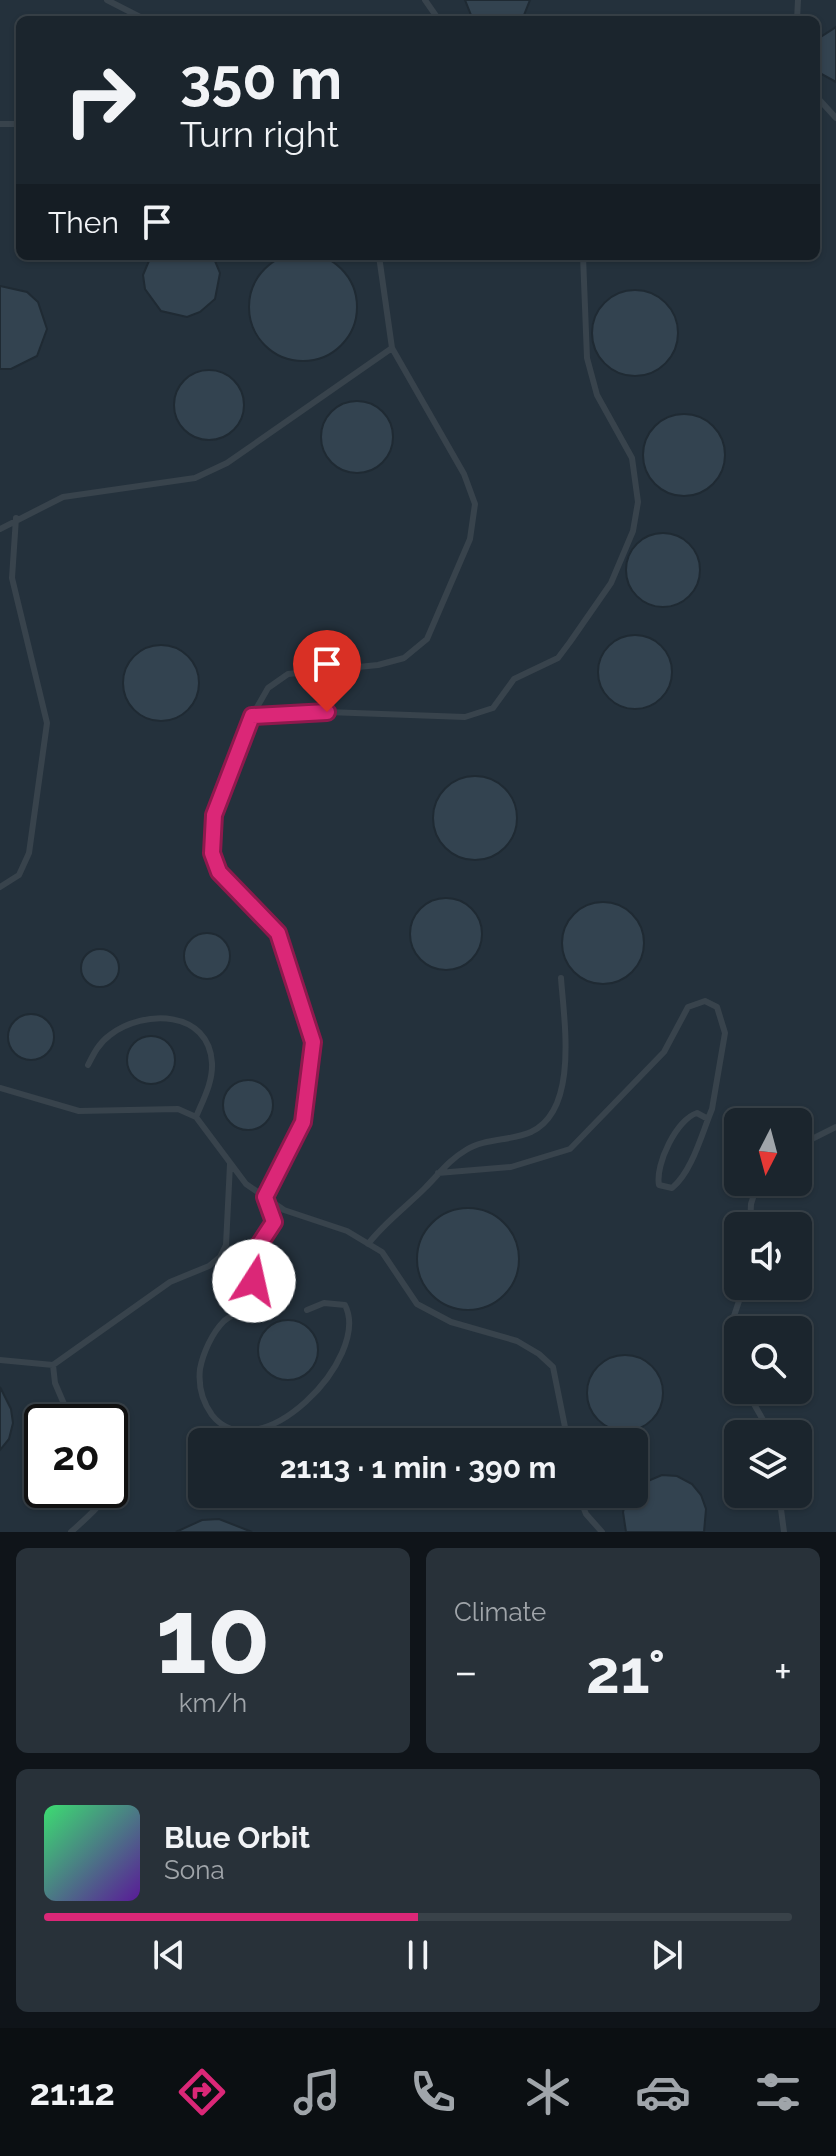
<!DOCTYPE html>
<meta charset="utf-8">
<style>
body{margin:0;font-family:Raleway,sans-serif;background:#283139;color:#f1f3f6;height:100vh;display:flex;flex-direction:column;font-size:30px;white-space:nowrap}
*{box-sizing:border-box;margin:0}
p{font-size:26px;color:#a0a5aa}
.icon{flex:none;width:44px;height:44px;fill:none;stroke:currentColor;stroke-width:2;stroke-linecap:round;stroke-linejoin:round}
.map{position:relative;height:1532px;overflow:hidden}
.details{display:flex;flex-direction:column;gap:16px;padding:16px;background:#0f1419;flex:1}
.details>*{flex:none}
.hud{position:absolute;left:16px;top:16px;width:804px;height:244px;border-radius:12px;box-shadow:0 2px 6px #0004,0 0 0 2px #394249;background:#1b252d;color:#f1f3f6;overflow:hidden}
.needle{width:52px;rotate:186deg}
.controls{position:absolute;left:724px;top:1108px;display:grid;gap:16px}
.controls a{display:grid;place-items:center;width:88px;height:88px;border-radius:12px;background:#1b252d;box-shadow:0 2px 6px #0004,0 0 0 2px #394249;font-size:40px}
.speed{position:absolute;left:24px;top:1404px;display:flex;gap:16px;font-size:40px;font-weight:700;text-align:center}
.speed>*{display:grid;place-content:center;width:104px;height:104px;border-radius:50%;background:#1b252d;box-shadow:0 2px 6px #0004,0 0 0 2px #394249;line-height:1}
.speed .limit{border:4px solid #111;border-radius:12px;background:#fff;color:#111}
.pin{position:absolute;display:grid;place-items:center;width:68px;height:68px;color:#fff;margin:-82px -34px;border-radius:50% 50% 50% 0;rotate:-45deg;box-shadow:0 0 8px #0007}
.pin .icon{rotate:45deg}
.me{position:absolute;width:88px;margin:-44px;rotate:10deg;stroke-linejoin:round;filter:drop-shadow(0 0 6px #0008)}
.turn{display:flex;align-items:center;gap:28px;height:168px;padding:0 32px;font-size:36px}
.turn .icon{width:104px;height:104px;stroke-width:2.5}
.turn b{display:block;font-size:56px;line-height:68px}
.then{display:flex;align-items:center;height:76px;padding:0 32px;background:#0003;gap:16px;font-size:30px}
.big{font-size:60px;font-weight:700;line-height:1.1}
.details .widget{flex:1;display:flex;flex-direction:column;justify-content:center;gap:12px;min-width:0;padding:0 28px;border-radius:12px;background:#283139}
.details .dial{align-items:center;gap:0}
.dial b{font-size:104px;line-height:1}
.song{display:flex;align-items:center;gap:24px}
.cover{width:96px;height:96px;border-radius:12px;background:linear-gradient(135deg,hsl(140 70% 55%),hsl(270 70% 35%))}
.played{height:8px;border-radius:4px;background:linear-gradient(90deg,#db2777 50%,#394249 50%)}
.keys{display:flex;justify-content:space-around;direction:ltr}
.heat{display:flex;justify-content:space-between;align-items:center;font-size:44px;direction:ltr}
.details .tiles{flex:1;display:grid;gap:16px;grid-template-columns:1fr 1fr}
.widget:last-child{grid-column:span 2}
.trip{position:absolute;left:188px;top:1428px;width:460px;height:80px;border-radius:12px;background:#1b252d;box-shadow:0 2px 6px #0004,0 0 0 2px #394249;font-weight:700;line-height:80px;text-align:center}
.menu{display:flex;height:128px;justify-content:space-around;align-items:center;background:#0b0f12;color:#a0a5aa}
.menu .icon{width:56px;height:56px}
.menu .active{color:#db2777}
.menu b{font-size:36px;color:#f1f3f6}
.map>svg:first-child{display:block}
</style>
<div class="map">
<svg width="836" height="1532" viewBox="0 0 836 1532">
<rect width="100%" height="100%" fill="#24313c"/>
<path fill="#334350" stroke="#1f2a33" stroke-width="2" d="M465,0H530L522,20H473Z
M836,27V82L816,71V40Z
M249 307a54 54 0 1 1 108 0a54 54 0 1 1-108 0Z
M151,256H213L220,273L215,299L200,312L187,317L161,311L145,289L143,275Z
M0,286L27,292L38,302L47,329L37,356L11,369H0Z
M592 333a43 43 0 1 1 86 0a43 43 0 1 1-86 0Z
M174 405a35 35 0 1 1 70 0a35 35 0 1 1-70 0Z
M321 437a36 36 0 1 1 72 0a36 36 0 1 1-72 0Z
M643 455a41 41 0 1 1 82 0a41 41 0 1 1-82 0Z
M626 570a37 37 0 1 1 74 0a37 37 0 1 1-74 0Z
M598 672a37 37 0 1 1 74 0a37 37 0 1 1-74 0Z
M123 683a38 38 0 1 1 76 0a38 38 0 1 1-76 0Z
M433 818a42 42 0 1 1 84 0a42 42 0 1 1-84 0Z
M410 934a36 36 0 1 1 72 0a36 36 0 1 1-72 0Z
M562 943a41 41 0 1 1 82 0a41 41 0 1 1-82 0Z
M184 956a23 23 0 1 1 46 0a23 23 0 1 1-46 0Z
M81 968a19 19 0 1 1 38 0a19 19 0 1 1-38 0Z
M8 1037a23 23 0 1 1 46 0a23 23 0 1 1-46 0Z
M127 1060a24 24 0 1 1 48 0a24 24 0 1 1-48 0Z
M223 1105a25 25 0 1 1 50 0a25 25 0 1 1-50 0Z
M417 1259a51 51 0 1 1 102 0a51 51 0 1 1-102 0Z
M258 1350a30 30 0 1 1 60 0a30 30 0 1 1-60 0Z
M587 1393a38 38 0 1 1 76 0a38 38 0 1 1-76 0Z
M0,1387L11,1409L13,1423L9,1439L0,1450Z
M662,1475L677,1476L692,1484L701,1495L706,1509L704,1532H626L623,1512L627,1498L634,1494L636,1486Z
M219,1519L252,1532H176L202,1520Z"/>
<g fill="none" stroke-linecap="round" stroke-linejoin="round">
<path stroke="#38434c" stroke-width="6" d="M107,0L146,20
M425,0L439,20
M797,20L798,0
M816,96L836,118
M0,124H20
M0,529L63,497L195,478L227,463L392,348
M252,716L327,712L465,717L493,708L514,679L558,658L570,642L611,583L633,531L638,502L632,458L597,395L587,358L583,256
M0,887L19,875L29,853L47,723L12,578L16,518
M88,1065C94,1053 99,1043 110,1035C144,1009 209,1010 212,1063C213,1082 203,1100 196,1117
M0,1088L79,1111L178,1109L196,1117L246,1184L284,1210L347,1231L382,1252L417,1304L451,1322L517,1341L539,1354L553,1367L568,1442
M798,1146L836,1127
M438,1173L511,1167L570,1149L664,1052L688,1007L705,1001L717,1007L725,1033L712,1109C702,1133 692,1172 672,1188L659,1185C655,1164 677,1119 697,1113L708,1119
M750,1226L751,1204L758,1182
M368,1244C385,1222 406,1207 425,1188C439,1174 449,1160 466,1150C485,1138 511,1141 531,1132C579,1110 564,1021 561,978
M307,1310L324,1303L345,1305C372,1358 258,1473 212,1415C202,1401 198,1387 200,1369C203,1353 212,1333 224,1321C232,1315 242,1310 246,1301C255,1282 253,1260 261,1242C264,1235 270,1229 274,1222L265,1197L303,1122L313,1042L278,933L219,872L212,853L214,815L252,716L268,688L288,674L378,665L404,658L427,639L470,539L475,504L464,474L392,348L379,256
M0,1360L53,1365L170,1282L209,1266L220,1257L226,1245L230,1164
M53,1365L55,1383L67,1411L88,1422
M738,1366L730,1328L744,1286
M746,1390L771,1434
M578,1494L586,1514L602,1532
M779,1494L784,1532
M71,1532C99,1507 136,1476 110,1435"/>
</g>
<g fill="none" stroke-linecap="round" stroke-linejoin="round">
<defs>
<path id="route" d="M254,1281L259,1245L274,1222L265,1197L303,1122L313,1042L278,933L219,872L212,853L214,815L252,716L327,712"/>
</defs>
<use href="#route" stroke="#8e194d" stroke-width="20"/>
<use href="#route" stroke="#db2777" stroke-width="14"/>
</g>
</svg>
<div class="controls">
<a><svg class="needle" viewBox="-14 -14 28 28"><path d="M0-13l5 13h-10z" fill="#e53935"/><path d="M0 13l5-13h-10z" fill="#a0a5aa"/></svg></a>
<a><svg class="icon" aria-label="sound" viewBox="0 0 24 24"><path d="M4 9h4l5-4v14l-5-4H4zM17 9q2 3 0 6"/></svg></a>
<a><svg class="icon" aria-label="search" viewBox="0 0 24 24"><circle cx="10" cy="10" r="6"/><path d="M15 15l6 6"/></svg></a>
<a><svg class="icon" aria-label="layers" viewBox="0 0 24 24"><path d="M12 4l9 5-9 5-9-5zM3 14l9 5 9-5"/></svg></a>
</div>
<div class="speed"><div class="limit">20</div></div>
<div class="pin" style="left:327px;top:712px;background:#d93025"><svg class="icon" aria-label="arrive" viewBox="0 0 24 24"><path d="M6 21V4h12l-3 4 3 4H6"/></svg></div>
<svg class="me" style="left:254px;top:1281px" viewBox="-20 -20 40 40"><circle r="19" fill="#fff"/><path d="M0-13L10 11 0 6-10 11z" fill="#db2777"/></svg>
<div class="trip">21:13 · 1 min · 390 m</div>
<div class="hud">
<div class="turn"><svg class="icon" aria-label="right" viewBox="0 0 24 24"><path d="M7 20v-9h11M14 6l5 5-5 5"/></svg><div><b>350 m</b>Turn right</div></div>
<div class="then">Then<svg class="icon" aria-label="arrive" viewBox="0 0 24 24"><path d="M6 21V4h12l-3 4 3 4H6"/></svg></div>
</div>
</div>
<section class="details">
<div class="tiles">
<div class="widget dial"><b>10</b><p>km/h</p></div>
<div class="widget"><p>Climate</p>
<div class="heat"><a>−</a><b class="big">21°</b><a>+</a></div>
</div>
<div class="widget">
<div class="song"><i class="cover"></i><div><b>Blue Orbit</b><p>Sona</p></div></div>
<div class="played"></div>
<div class="keys"><svg class="icon" aria-label="previous" viewBox="0 0 24 24"><path d="M18 5L8 12l10 7zM5 5v14"/></svg><svg class="icon" aria-label="pause" viewBox="0 0 24 24"><path d="M8 5v14M16 5v14"/></svg><svg class="icon" aria-label="next" viewBox="0 0 24 24"><path d="M6 5l10 7-10 7zM19 5v14"/></svg></div>
</div>
</div>
</section>
<nav class="menu">
<b>21:12</b>
<svg class="icon active" aria-label="directions" viewBox="0 0 24 24"><path d="M12 3l9 9-9 9-9-9zM9 14v-3h6M13 9l2 2-2 2"/></svg>
<svg class="icon" aria-label="music" viewBox="0 0 24 24"><path d="M9 18V5l10-2v13"/><circle cx="6" cy="18" r="3"/><circle cx="16" cy="16" r="3"/></svg>
<svg class="icon" aria-label="phone" viewBox="0 0 24 24"><path d="M5 4h4l2 5-3 2q2 4 5 5l2-3 5 2v4C11 20 4 13 5 4z"/></svg>
<svg class="icon" aria-label="climate" viewBox="0 0 24 24"><path d="M12 3v18M4 7l16 10M4 17L20 7"/></svg>
<svg class="icon" aria-label="car" viewBox="0 0 24 24"><path d="M5 17H2v-5l4-1 3-4h7l3 4 3 1v5h-3M9 17h6M6 11h13"/><circle cx="7" cy="17" r="2"/><circle cx="17" cy="17" r="2"/></svg>
<svg class="icon" aria-label="filters" viewBox="0 0 24 24"><path d="M4 7h16M4 17h16"/><circle cx="9" cy="7" r="2"/><circle cx="15" cy="17" r="2"/></svg>
</nav>
